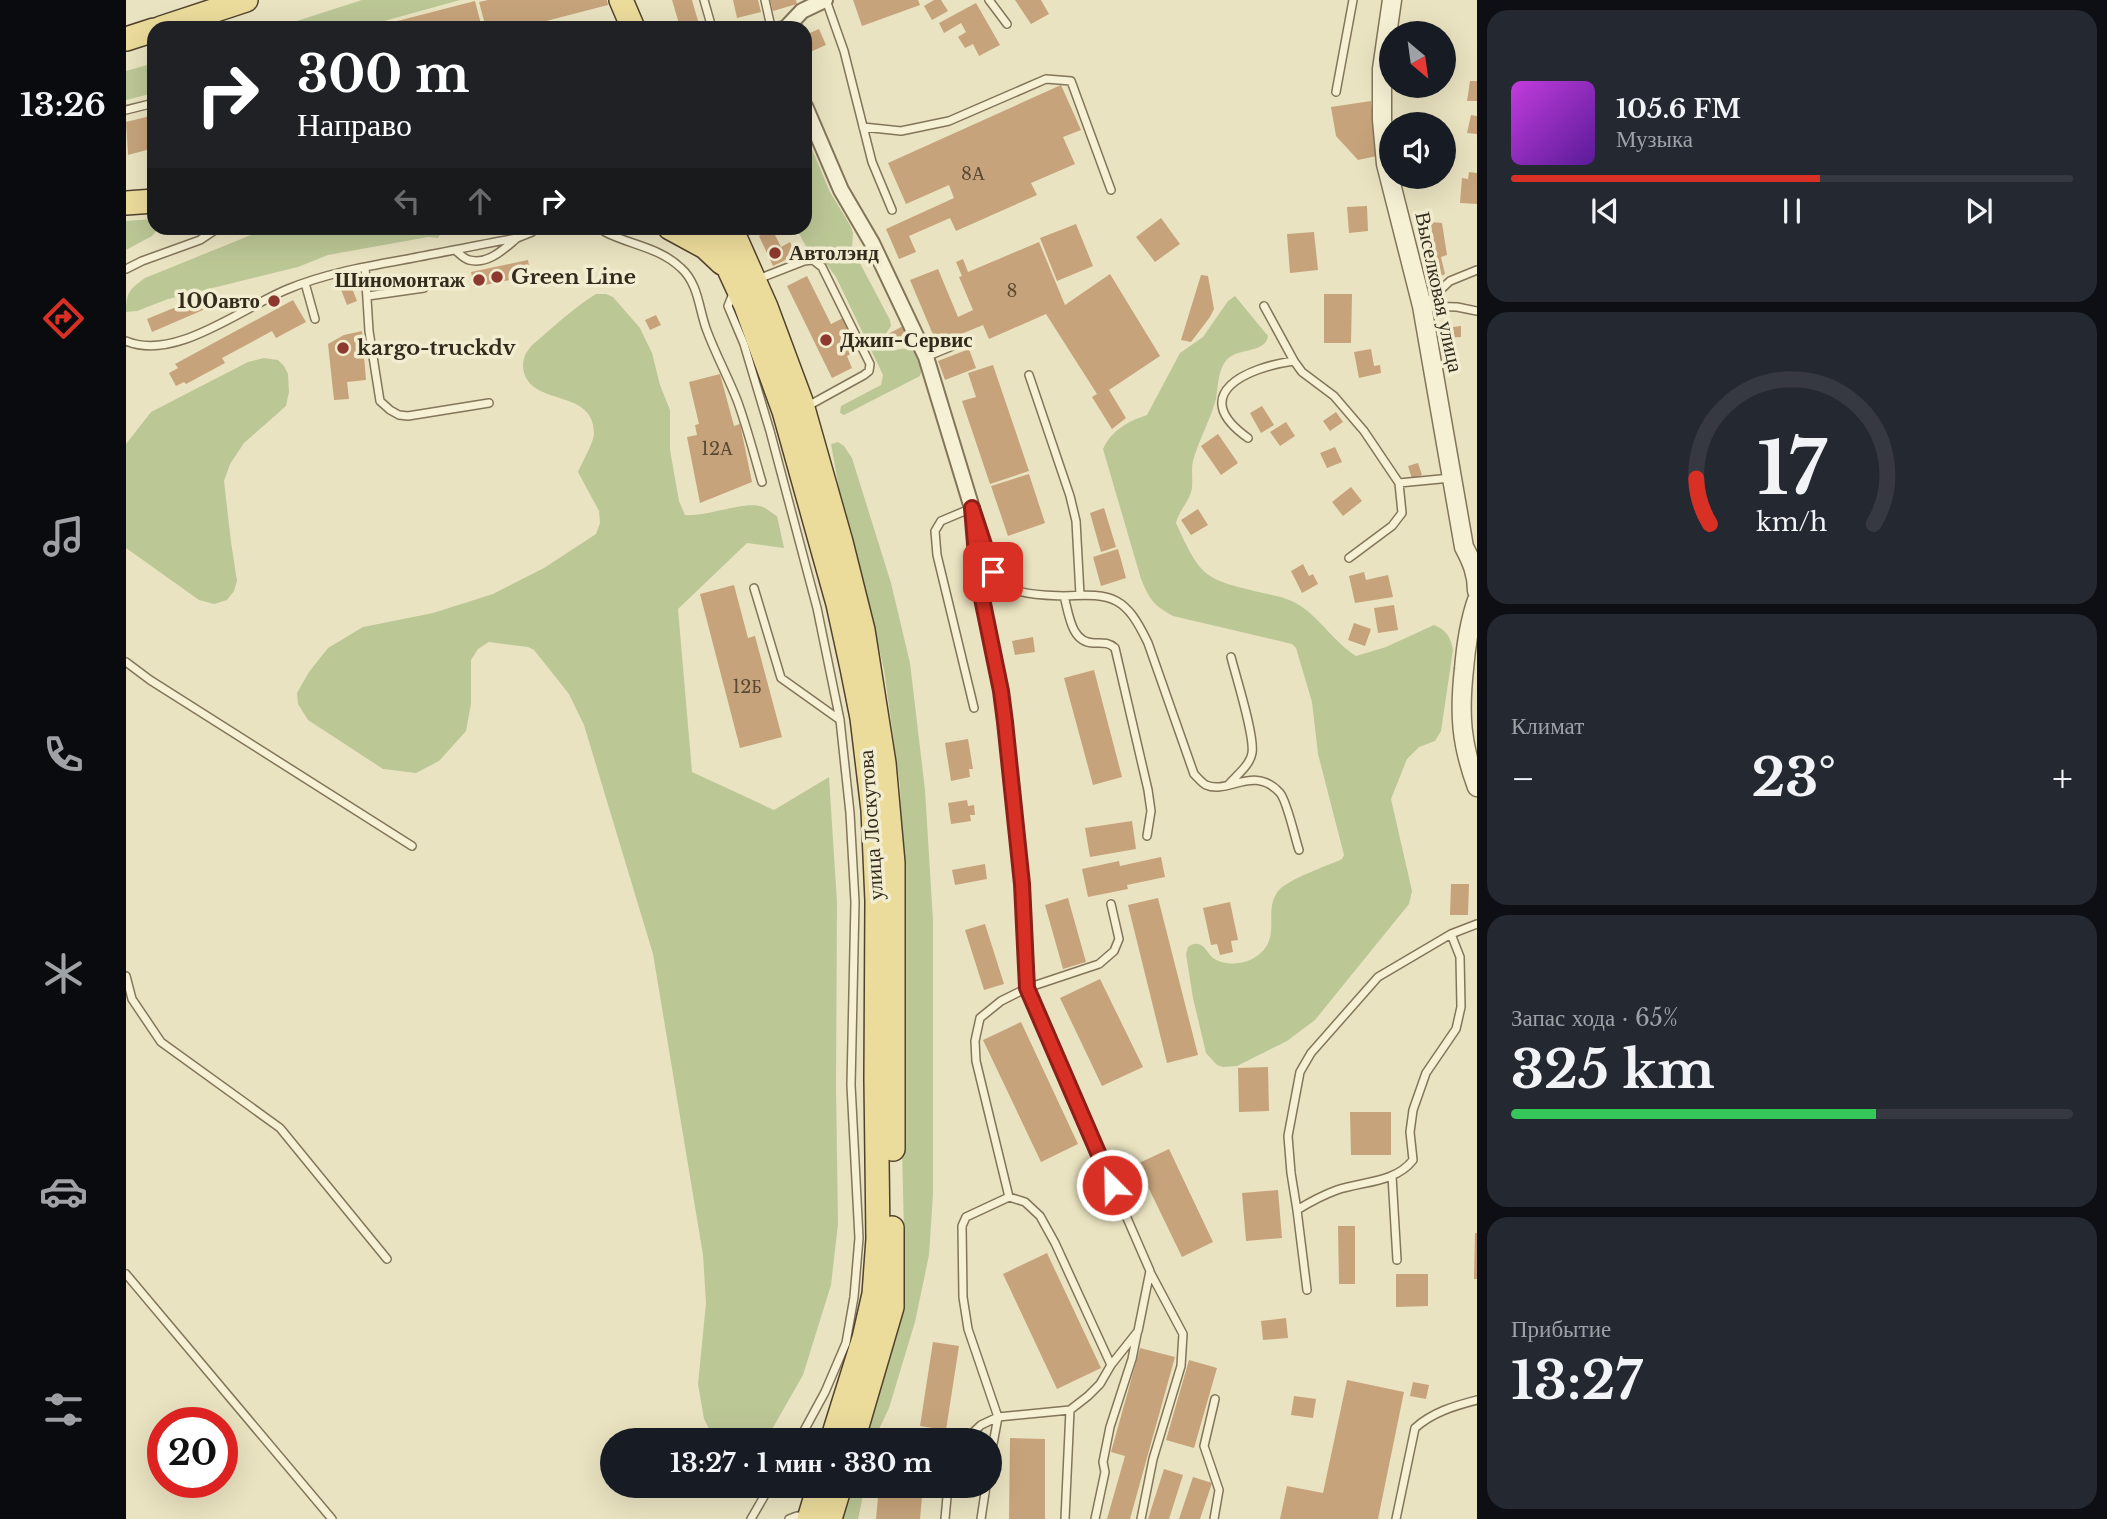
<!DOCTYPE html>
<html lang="ru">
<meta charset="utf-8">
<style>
body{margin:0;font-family:"Libre Baskerville",serif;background:#242831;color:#f1f3f6;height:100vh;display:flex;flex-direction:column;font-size:26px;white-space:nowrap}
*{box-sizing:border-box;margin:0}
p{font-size:23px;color:#9ea1a6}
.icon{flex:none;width:38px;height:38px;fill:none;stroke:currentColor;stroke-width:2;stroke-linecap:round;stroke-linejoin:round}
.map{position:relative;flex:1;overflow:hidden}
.side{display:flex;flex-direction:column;gap:10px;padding:10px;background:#0d0f14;width:630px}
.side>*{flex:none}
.banner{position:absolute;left:21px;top:21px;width:665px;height:214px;border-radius:21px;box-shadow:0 7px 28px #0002;background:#202124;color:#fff;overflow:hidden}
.needle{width:46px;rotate:151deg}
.tools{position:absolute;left:1253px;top:21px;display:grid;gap:14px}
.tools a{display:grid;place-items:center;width:77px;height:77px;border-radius:50%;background:#171b24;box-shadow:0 7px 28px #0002;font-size:35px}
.speed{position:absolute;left:21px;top:1407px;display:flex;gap:14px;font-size:35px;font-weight:700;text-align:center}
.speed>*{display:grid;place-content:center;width:91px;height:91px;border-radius:50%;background:#171b24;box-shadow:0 7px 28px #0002;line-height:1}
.speed .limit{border:10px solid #d22;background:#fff;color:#111}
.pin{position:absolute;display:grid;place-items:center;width:60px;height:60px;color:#fff;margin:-30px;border-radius:14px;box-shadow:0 4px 10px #0006}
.me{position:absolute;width:77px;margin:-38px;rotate:337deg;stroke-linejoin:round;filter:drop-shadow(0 0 5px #0008)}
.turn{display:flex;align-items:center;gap:24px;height:147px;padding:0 35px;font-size:32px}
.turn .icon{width:91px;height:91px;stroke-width:2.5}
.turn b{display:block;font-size:49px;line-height:60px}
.lanes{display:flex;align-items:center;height:66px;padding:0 35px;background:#0003;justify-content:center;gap:35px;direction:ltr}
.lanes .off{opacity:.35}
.big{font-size:52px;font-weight:800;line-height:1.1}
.side .widget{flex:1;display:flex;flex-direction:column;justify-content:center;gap:10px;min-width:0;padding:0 24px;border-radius:21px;background:#242831}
.side .dial{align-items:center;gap:0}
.dial svg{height:182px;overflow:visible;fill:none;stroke:#363941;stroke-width:7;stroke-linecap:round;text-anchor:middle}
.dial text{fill:#f1f3f6;stroke:none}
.song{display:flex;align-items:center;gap:21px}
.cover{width:84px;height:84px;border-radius:10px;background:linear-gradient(135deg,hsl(290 70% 55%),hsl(270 70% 35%))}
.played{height:7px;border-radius:4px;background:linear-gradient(90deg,#d93025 55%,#363941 55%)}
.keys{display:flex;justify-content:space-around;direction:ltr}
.heat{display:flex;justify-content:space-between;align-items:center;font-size:38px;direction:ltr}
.charge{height:10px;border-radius:5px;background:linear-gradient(90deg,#34c759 65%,#363941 0)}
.trip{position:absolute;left:474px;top:1428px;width:402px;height:70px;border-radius:35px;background:#171b24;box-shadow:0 7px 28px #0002;font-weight:800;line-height:70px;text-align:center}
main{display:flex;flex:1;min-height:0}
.dock{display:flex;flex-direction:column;width:126px;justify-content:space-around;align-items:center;background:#090b0e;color:#9ea1a6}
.dock .icon{width:49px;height:49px}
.dock .current{color:#d93025}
.dock b{font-size:32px;color:#f1f3f6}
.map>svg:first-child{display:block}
</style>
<main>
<nav class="dock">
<b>13:26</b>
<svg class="icon current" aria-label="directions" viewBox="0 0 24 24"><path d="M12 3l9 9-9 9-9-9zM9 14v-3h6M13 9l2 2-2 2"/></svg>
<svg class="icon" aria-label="music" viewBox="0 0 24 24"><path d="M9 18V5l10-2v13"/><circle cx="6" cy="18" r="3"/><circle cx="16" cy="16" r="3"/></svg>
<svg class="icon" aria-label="phone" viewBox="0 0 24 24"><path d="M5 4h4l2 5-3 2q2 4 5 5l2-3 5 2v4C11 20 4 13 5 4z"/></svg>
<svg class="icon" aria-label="climate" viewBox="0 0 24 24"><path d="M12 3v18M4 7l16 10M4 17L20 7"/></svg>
<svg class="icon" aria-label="car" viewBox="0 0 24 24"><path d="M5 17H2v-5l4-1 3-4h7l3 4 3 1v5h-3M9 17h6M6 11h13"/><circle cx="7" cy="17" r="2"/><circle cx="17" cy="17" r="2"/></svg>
<svg class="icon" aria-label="filters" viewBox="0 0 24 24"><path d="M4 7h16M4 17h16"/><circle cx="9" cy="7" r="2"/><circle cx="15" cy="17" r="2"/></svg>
</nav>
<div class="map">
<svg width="1351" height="1519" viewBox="0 0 1351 1519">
<rect width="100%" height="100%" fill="#eae3c1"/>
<path fill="#bcc796" d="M236,0H334L233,28H149Z
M28,63V93L0,100V71Z
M679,133L704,192L724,225L727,233L726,248L764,320L765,326L759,335L769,350C774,349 782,348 787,349C796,353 797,369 794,376L718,415L714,413L715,406L755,385L757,375L710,277L701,265L682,250L670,228H679Z
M28,219V228H33L26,236L0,250V221Z
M142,228H310L315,233L312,238L302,237L202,255L172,267L42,299L11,311L0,312C0,292 4,289 19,278Z
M470,294H480L487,297L514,328L526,353L534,385L544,410V450L553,501L559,515C581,517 620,500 637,507C641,509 646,513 651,516L658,548L621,543L552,609L566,772L648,810L703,777L711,902L710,1087L712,1224L705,1285L677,1375L645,1431L634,1440H589L578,1419L572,1384L580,1303L577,1255L527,954L458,725L443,694L408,650L402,647L363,642L352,649L345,660V704L340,731L313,761L290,773L257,769L182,720L172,704L171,693L183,672L202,648L237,627L307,613L367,594L418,568L470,534L474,523L473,511L452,472C456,463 468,442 468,433C468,397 428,402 408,387C396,378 393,361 403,349C407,343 414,339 419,334C435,320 451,306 470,294Z
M1109,296L1142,336C1139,355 1110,346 1099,362C1092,371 1092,388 1090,399C1084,421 1073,439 1067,461C1065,470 1067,479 1066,488C1064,501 1053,510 1050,523C1075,578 1078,579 1137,593C1150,596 1162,598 1173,605C1194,618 1208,642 1230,656L1260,647L1308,625C1321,630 1325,638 1327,650L1315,731L1309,741L1293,747L1281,759L1265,799L1286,891L1283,904L1189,1020L1161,1041L1111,1066L1097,1067L1091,1065L1080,1053L1067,998L1060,954L1062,947C1065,945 1068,943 1072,944C1079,945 1082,954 1087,958C1097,965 1113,965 1124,960C1161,941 1134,913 1153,890C1163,879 1201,866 1216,859L1218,855L1192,754L1186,702L1170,648L1166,644L1047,616C1027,605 1024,600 1015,579L977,449C986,430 1002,421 1021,415L1054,353L1077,337L1102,301Z
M138,358L152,360L158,366L162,374L163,392L160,406L118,443L104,464L98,481L105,542L111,581L108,591L101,600L88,604L73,600L0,548V444L25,412L122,362Z
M712,442L718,446L726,458L765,583L784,663L799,790L807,921V1194L803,1255L789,1322L763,1408L748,1440H733L754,1375L771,1335L779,1273L773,1027L778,909L774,786L758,670L743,604L715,500L705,444Z
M719,1486H739L732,1519H712Z"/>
<path fill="#c6a37a" d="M362,0H481L482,5L393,28H360L353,2Z
M546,0H566L572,21L554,27Z
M607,0H632L635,12L611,18Z
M644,0H670L671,4L647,11Z
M727,0H792L794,5L736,26Z
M808,0H815L822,11L806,20L798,6Z
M889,0H915L923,14L905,24Z
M349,1L356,28H248V27Z
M850,3L874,45L853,56L847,44L839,48L832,37L840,32L835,23L818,33L813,23Z
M693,29L700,45L684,52L679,40V35Z
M1344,81H1351V101H1341Z
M935,85L955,130L937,137L949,164L905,183L911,195L830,231L824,218L783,236L790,252L773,259L760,229L828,198L823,185L780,204L762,163Z
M1245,101L1251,156L1232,160L1210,136L1205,107Z
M28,115V148L2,155L0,122Z
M1345,115L1351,116V134L1341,133Z
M1343,172L1351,173V204L1334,203L1336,178L1342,179Z
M1241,206L1242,231L1223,233L1221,207Z
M1035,218L1054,244L1029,262L1010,237Z
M1295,221L1316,223L1321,255L1315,257L1319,274L1310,279Z
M950,224L967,266L931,281L914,238Z
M646,229L655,247L664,242L670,255L647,266L633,236Z
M1188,232L1192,270L1164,273L1161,234Z
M913,242L939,305L984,274L1034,356L983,390L1000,418L986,429L966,397L971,394L920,314L863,339L857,325L811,344L784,280L812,269L832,317L847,310L833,277L836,276L830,262L837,259L842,272Z
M402,260L405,276L348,287L345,272Z
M1075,275L1082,276L1088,309L1084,317L1065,342L1055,340Z
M681,276L705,324L717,318L733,350L721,356L726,368L706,378L661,286Z
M224,283L231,301L221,305L214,287Z
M1198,294H1226L1225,343H1198Z
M72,298L77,310L26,332L21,319Z
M167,300L180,322L150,338L146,331L96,358L99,363L60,384L58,382L50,386L43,373L52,368L49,364Z
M530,315L535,325L524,330L519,320Z
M777,326L783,336L768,345L762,334Z
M1335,326V337L1320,338V328Z
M236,331L240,380L221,382L223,399L208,400L202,344L218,335Z
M843,349L850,368L819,380L812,361Z
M1245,349L1248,366L1254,365L1255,373L1233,378L1228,352Z
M867,365L903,471L864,484L836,401L850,397L842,373Z
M594,374L608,426L614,424L626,482L574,503L561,437L571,435L569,425L573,424L563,382Z
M1136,406L1148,425L1135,433L1124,413Z
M1210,412L1217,422L1204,431L1197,421Z
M1160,422L1169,436L1154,446L1144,432Z
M1092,434L1112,463L1095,475L1075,446Z
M1209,447L1216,462L1201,468L1194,453Z
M1292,463L1296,475L1286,479L1282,466Z
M903,474L919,523L882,536L865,486Z
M1225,487L1236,501L1217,516L1206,502Z
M978,508L990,547L975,552L964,513Z
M1072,509L1082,525L1065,535L1055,520Z
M992,549L1000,578L975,586L967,557Z
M1177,564L1183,576L1187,574L1192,584L1176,593L1165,571Z
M1238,572L1240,580L1262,575L1267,597L1229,603L1223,576Z
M608,585L622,638L629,636L656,737L614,748L574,594Z
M1268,605L1272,630L1252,633L1248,608Z
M1228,623L1245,629L1239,646L1222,640Z
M907,637L909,652L889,655L886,641Z
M968,670L996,777L967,785L938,678Z
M842,739L847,769H843L844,777L825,781L819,743Z
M841,800L842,806L848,805L849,815H844L845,821L825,824L822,803Z
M1006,821L1010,849L964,857L959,828Z
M1035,857L1039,877L1001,885L1002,889L962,897L956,869L993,861L994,866Z
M859,864L861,879L829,885L826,870Z
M1325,884H1343L1342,915H1324Z
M942,898L960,962L937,969L919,905Z
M1032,898L1072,1055L1041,1063L1002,905Z
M1104,902L1112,940L1105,941L1107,952L1094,955L1091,944L1085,945L1077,908Z
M859,924L878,984L858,990L839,930Z
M974,979L1017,1067L976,1086L934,998Z
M895,1022L952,1144L915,1162L857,1040Z
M1142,1067L1143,1111L1113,1112L1112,1068Z
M1224,1112H1265V1155H1225Z
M1043,1149L1087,1242L1056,1257L1011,1164Z
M1152,1190L1156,1238L1120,1241L1116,1193Z
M1212,1226H1229V1284H1213Z
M1349,1233H1351V1279H1348Z
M921,1253L975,1368L931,1389L877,1274Z
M1270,1274H1302V1306L1270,1307Z
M1160,1318L1162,1338L1137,1340L1135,1321Z
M807,1342L833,1346L820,1430L794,1426Z
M1014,1348L1049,1357L1004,1519H981L999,1456L985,1452Z
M1063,1360L1091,1368L1068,1448L1040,1440Z
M1221,1380L1278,1392L1252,1519H1154L1161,1486L1197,1493Z
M1287,1382L1303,1385L1300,1399L1284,1396Z
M1168,1396L1190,1399L1187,1418L1165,1415Z
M884,1438L919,1439V1519H883Z
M1038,1469L1057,1475L1043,1519H1022Z
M1067,1477L1086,1483L1074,1519H1053Z
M753,1486H797L794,1519H750Z"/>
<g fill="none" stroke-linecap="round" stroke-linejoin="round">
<defs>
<path id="service" d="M578,0L586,28
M639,0L645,27
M700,0L718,51L746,162L766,210
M863,0L881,24
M632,28L661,25
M1210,92L1227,0
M0,110L28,103
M737,127L775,131L823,121L920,79L945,81L985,190
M478,228L479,232C504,245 533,247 555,268C573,284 573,311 581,331C590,355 602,377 611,400C621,427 628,455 636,482
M329,250C333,253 338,259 343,260C362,265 378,249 390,239
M239,267L243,331L254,401L264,410L273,415L282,416L363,403
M0,269L16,261L74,240L92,228
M632,279L678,261L687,260L696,267L744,364L743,371L738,375L680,407
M179,283L189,319
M608,291L602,306L618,344L644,431L691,608L714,720L724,813L729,902L725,1085L733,1238L728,1297L720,1343L699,1392L673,1440
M242,296L298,288
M1138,306L1168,361L1176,372L1208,396L1238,431L1273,483L1276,513L1266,526L1223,558
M1296,306L1331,307L1351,311
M1297,306L1324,281L1351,270
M0,341C49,362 117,307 162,289C198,274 237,267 276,260C314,253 352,245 391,238L406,232L410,228
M800,357L834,343
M903,375L944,496L950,521L954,595
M1122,438C1060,394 1122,367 1168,361
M1273,483L1325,478
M846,508L815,521L809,531L811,555L848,708
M850,522C855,537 859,556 866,571C880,596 913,595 938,596C943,614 945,643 968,643C977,643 982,642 989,648L1022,790L1025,811L1021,836
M628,588L655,678L714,720
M938,596C988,593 1000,597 1022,643L1068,774C1072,778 1076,783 1080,785C1102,795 1128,764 1154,793C1161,801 1169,838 1173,850
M0,662L24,680L286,846
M1103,784C1111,775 1124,765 1126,753C1129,736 1110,677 1105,657
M0,976L6,999L35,1042L154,1128L261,1259
M1266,1176L1271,1260
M1171,1210L1165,1173L1162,1136L1174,1072L1185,1053L1252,977L1325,934L1351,924
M0,1274L206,1519
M1181,1290L1171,1210C1184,1202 1197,1195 1211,1190C1238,1181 1269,1183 1287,1160L1284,1132L1287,1110L1300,1073L1330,1029L1335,1007L1334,957L1325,934
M985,1365L929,1243L914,1216L899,1202L883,1197L850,1061L849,1041L854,1018L875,1001L901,988L973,964L988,951L993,939L985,904
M839,1440L855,1425L872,1417L944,1410L962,1396L974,1384L985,1365L1012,1331L1024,1271L901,988L896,884L879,722L875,692L852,579L846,508
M864,1460L872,1417L842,1329L837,1297L836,1226L840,1217L883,1197
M625,1519L644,1486
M663,1519L671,1516L679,1517
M819,1519L822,1486
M855,1519L860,1486
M939,1519L944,1410
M969,1519L979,1472L977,1462L984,1427L1006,1359L1011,1334
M1015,1519L1027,1459L1055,1366L1057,1334L1024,1272
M1088,1519L1093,1490L1078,1446L1089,1399
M1270,1519L1289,1428C1307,1412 1328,1406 1351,1400"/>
<path id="minor" d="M660,28L676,11L699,0
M679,106L715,190L746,243L800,357L846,508"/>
<path id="tertiary" d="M1266,0L1256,69V120L1260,164L1296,306L1338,547C1346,562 1351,574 1351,591
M1351,600C1343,623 1340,645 1338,669C1333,714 1335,744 1351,787"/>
<path id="primary" d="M495,0L507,28
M35,28L120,0
M0,39L28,30
M0,203L28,201
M544,228L579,247L596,263
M584,228L620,306L658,411L712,604L726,668L736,718L747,810L751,901L750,1079L752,1239L748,1294L738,1338L706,1440
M605,228L640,307L675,401L715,542L737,630L758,763L767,863V1149
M727,1440L766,1307V1228
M683,1519L693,1486
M704,1519L714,1486"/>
</defs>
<use href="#service" stroke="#83755a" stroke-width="10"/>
<use href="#minor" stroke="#83755a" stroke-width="18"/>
<use href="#tertiary" stroke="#83755a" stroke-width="21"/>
<use href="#primary" stroke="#50422e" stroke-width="26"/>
<use href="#service" stroke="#f6f0d4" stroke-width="7"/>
<use href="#minor" stroke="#f6f0d4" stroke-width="14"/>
<use href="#tertiary" stroke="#f6f0d4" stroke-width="18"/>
<use href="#primary" stroke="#ecdc9b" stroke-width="23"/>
</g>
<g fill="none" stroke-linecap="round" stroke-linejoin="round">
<defs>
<path id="route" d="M867,572L846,508L852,579L875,691L879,722L896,884L901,988L986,1185"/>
</defs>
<use href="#route" stroke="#8d1f18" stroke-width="18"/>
<use href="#route" stroke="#d93025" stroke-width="12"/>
</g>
<g fill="#8d392f" stroke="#f2edd0" stroke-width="2.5">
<circle cx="649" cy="253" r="7"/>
<circle cx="371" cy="277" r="7"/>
<circle cx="353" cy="280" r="7"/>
<circle cx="148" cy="301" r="7"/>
<circle cx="700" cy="340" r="7"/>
<circle cx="217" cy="348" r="7"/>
</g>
<g text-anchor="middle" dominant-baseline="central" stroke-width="7" stroke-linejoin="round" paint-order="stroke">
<g font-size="18" fill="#584934">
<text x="847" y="174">8А</text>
<text x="886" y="291">8</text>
<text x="591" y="449">12А</text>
<text x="621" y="687">12Б</text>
</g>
<g font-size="21" font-weight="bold" fill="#332b1d" stroke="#f2edd0" text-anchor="start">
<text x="663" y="253">Автолэнд</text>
<text x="385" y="277">Green Line</text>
<text x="339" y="280" text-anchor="end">Шиномонтаж</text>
<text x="134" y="301" text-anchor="end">100авто</text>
<text x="714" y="340">Джип-Сервис</text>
<text x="231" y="348">kargo-truckdv</text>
</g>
<g font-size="21" fill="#332b1d" stroke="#f2edd0">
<text transform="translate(1313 292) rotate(78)">Выселковая улица</text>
<text transform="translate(745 825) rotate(-94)">улица Лоскутова</text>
</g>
</g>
</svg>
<div class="tools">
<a><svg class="needle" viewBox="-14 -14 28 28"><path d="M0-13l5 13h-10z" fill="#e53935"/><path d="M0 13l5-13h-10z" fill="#9ea1a6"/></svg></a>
<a><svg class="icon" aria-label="sound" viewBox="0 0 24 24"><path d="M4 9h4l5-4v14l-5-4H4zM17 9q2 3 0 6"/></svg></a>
</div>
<div class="speed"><div class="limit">20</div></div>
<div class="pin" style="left:867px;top:572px;background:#d93025"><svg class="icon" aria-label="arrive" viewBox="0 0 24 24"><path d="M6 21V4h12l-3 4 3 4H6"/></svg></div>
<svg class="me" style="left:986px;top:1185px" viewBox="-20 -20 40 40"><circle r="17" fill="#d93025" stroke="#fff" stroke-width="3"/><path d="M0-11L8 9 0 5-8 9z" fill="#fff"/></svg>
<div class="trip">13:27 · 1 мин · 330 m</div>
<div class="banner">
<div class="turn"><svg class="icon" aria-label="right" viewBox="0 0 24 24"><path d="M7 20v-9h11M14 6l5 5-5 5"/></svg><div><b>300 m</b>Направо</div></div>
<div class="lanes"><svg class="icon off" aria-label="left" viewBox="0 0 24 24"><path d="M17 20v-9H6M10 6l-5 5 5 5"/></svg><svg class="icon off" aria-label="ahead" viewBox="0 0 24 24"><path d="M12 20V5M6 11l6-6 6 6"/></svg><svg class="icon" aria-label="right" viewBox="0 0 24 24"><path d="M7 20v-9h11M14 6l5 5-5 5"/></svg></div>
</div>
</div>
<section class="side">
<div class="widget">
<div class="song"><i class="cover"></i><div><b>105.6 FM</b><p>Музыка</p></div></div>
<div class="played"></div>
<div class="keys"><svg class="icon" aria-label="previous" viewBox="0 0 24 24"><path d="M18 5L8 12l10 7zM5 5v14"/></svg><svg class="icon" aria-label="pause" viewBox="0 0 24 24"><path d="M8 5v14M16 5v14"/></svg><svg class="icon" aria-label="next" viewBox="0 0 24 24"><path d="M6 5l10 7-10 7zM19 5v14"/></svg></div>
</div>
<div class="widget dial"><svg viewBox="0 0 100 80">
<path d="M14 69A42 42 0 1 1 86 69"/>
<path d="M14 69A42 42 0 0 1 8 49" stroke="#d93025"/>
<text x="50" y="56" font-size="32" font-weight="700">17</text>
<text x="50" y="72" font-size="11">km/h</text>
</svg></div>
<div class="widget"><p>Климат</p>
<div class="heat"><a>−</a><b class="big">23°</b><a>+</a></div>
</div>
<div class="widget"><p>Запас хода · 65%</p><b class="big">325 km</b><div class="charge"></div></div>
<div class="widget"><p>Прибытие</p><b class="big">13:27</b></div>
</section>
</main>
